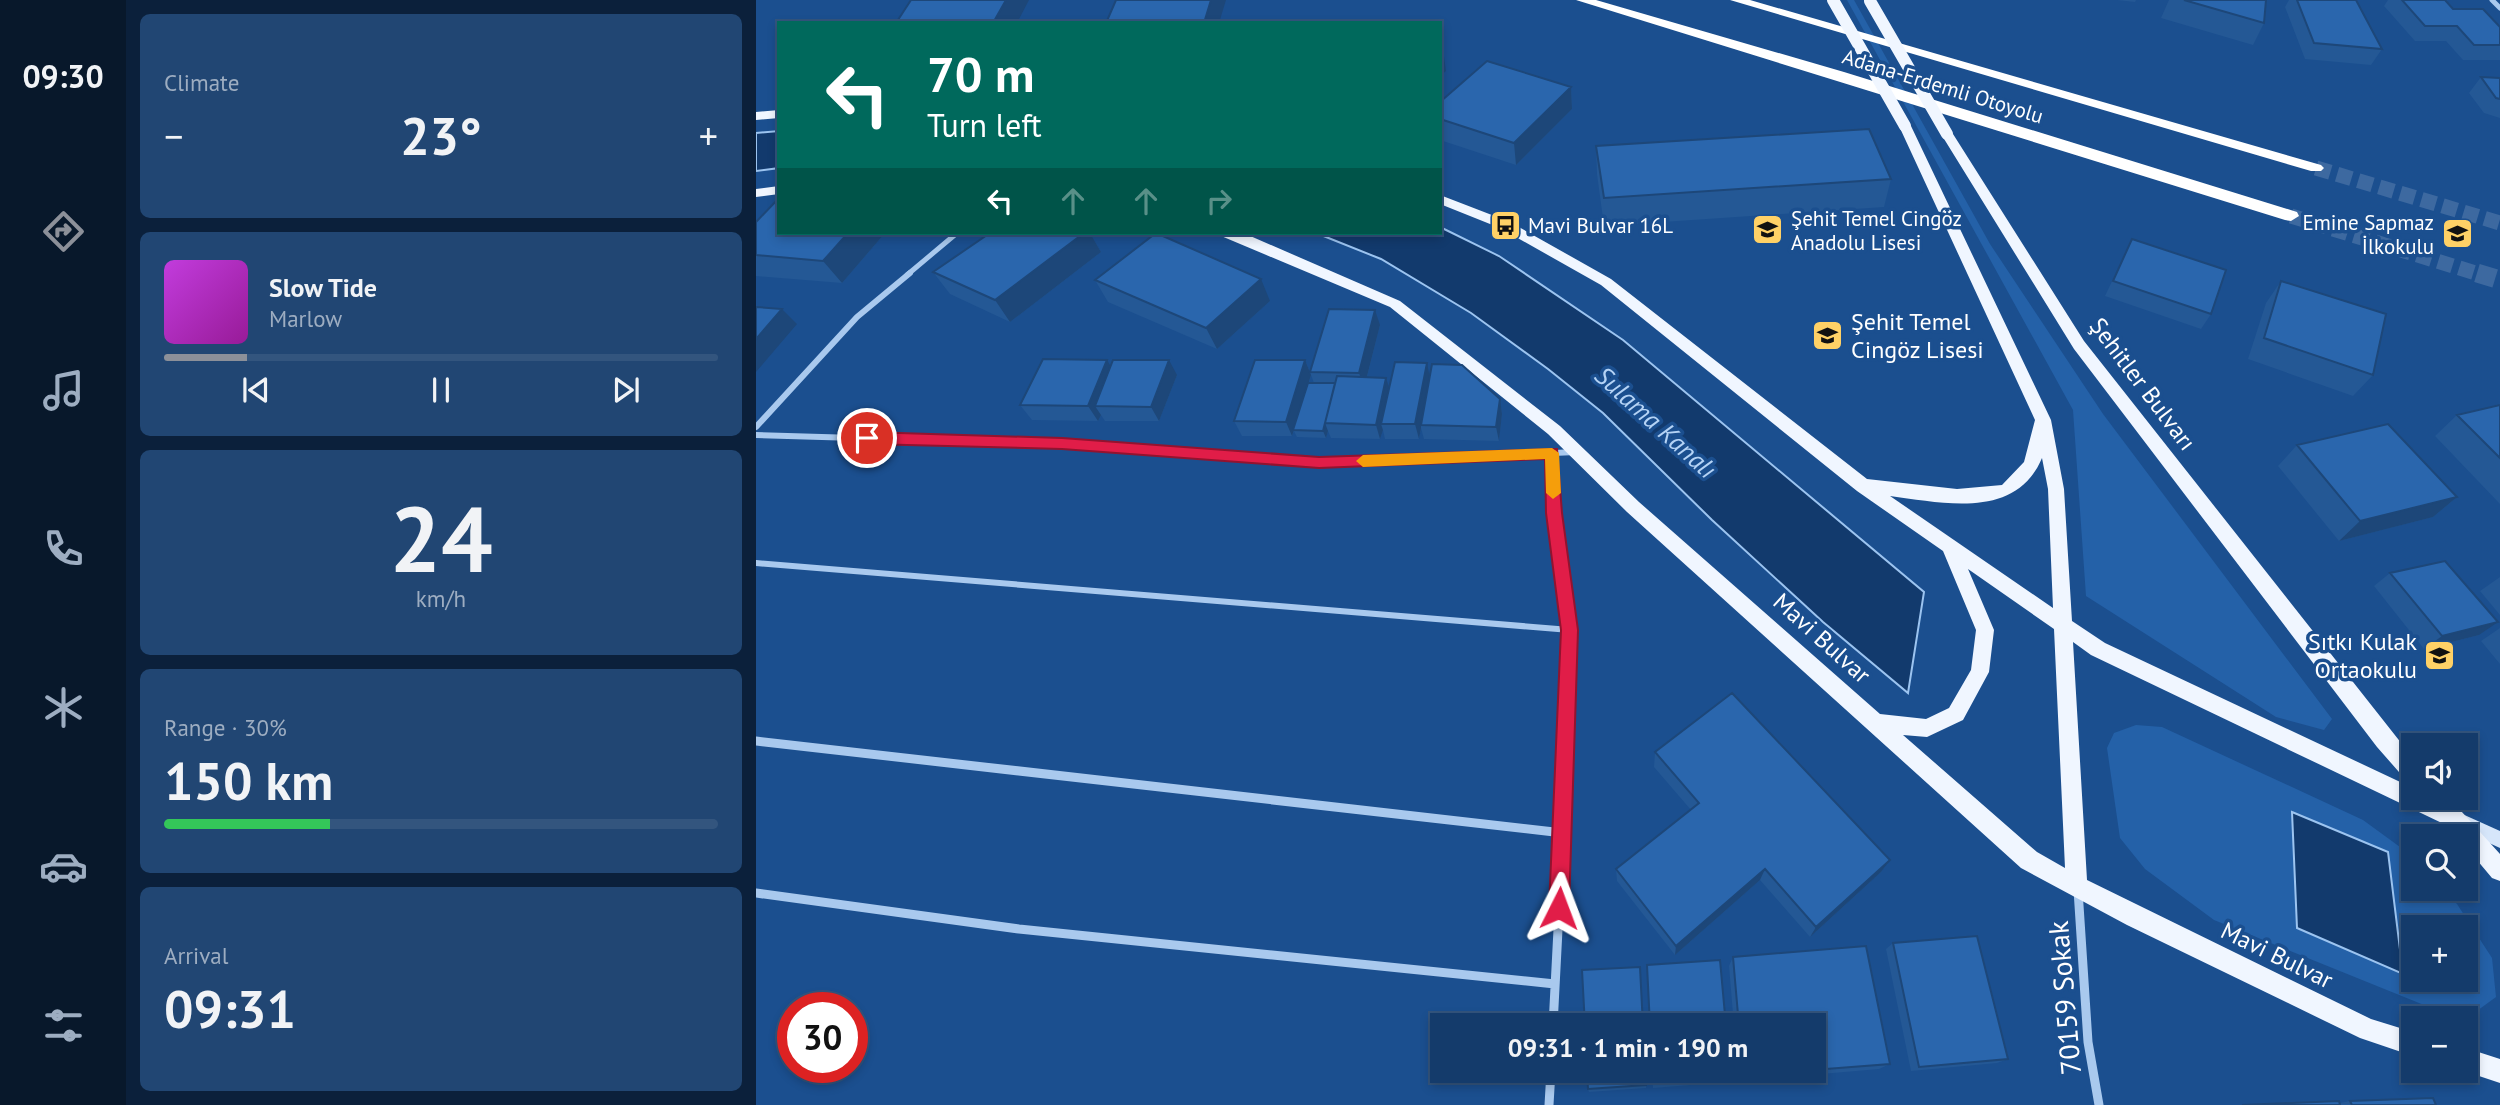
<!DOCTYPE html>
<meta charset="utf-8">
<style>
body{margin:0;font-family:"PT Sans",sans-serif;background:#214673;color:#f1f3f6;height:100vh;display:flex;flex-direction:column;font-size:26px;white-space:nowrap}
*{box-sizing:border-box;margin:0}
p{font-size:23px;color:#9dadc1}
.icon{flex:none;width:38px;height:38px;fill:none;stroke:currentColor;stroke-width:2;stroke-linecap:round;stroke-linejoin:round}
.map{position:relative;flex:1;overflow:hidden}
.panel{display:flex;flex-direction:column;gap:14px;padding:14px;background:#0b203b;width:630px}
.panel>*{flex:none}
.guide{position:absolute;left:21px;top:21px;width:665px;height:214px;border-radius:0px;box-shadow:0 4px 10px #0003,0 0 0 2px #33557e;background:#00695c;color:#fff;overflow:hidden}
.fabs{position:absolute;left:1645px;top:733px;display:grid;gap:14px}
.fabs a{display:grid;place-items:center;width:77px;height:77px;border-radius:0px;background:#143b6b;box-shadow:0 4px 10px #0003,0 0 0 2px #33557e;font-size:35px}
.speed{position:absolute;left:21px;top:992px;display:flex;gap:14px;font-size:35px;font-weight:700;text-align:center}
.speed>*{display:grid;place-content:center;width:91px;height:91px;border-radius:50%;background:#143b6b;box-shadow:0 4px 10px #0003,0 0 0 2px #33557e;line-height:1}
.speed .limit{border:10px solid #d22;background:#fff;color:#111}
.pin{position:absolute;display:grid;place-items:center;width:60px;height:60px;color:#fff;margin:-30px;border:4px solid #fff;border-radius:50%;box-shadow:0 2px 7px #0007}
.me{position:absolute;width:77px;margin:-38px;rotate:3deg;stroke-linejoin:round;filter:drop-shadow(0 0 5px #0008)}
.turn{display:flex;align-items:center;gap:24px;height:147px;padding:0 35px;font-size:32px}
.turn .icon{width:91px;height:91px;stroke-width:2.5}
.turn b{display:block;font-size:49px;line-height:60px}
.lanes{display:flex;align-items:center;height:66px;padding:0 35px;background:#0003;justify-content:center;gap:35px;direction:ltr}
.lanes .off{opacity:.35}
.big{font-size:52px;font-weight:800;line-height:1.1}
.panel .tile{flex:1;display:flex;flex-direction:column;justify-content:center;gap:10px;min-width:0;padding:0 24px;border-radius:10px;background:#214673}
.panel .dial{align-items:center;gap:0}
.dial b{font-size:91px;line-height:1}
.song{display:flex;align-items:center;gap:21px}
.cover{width:84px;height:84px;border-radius:10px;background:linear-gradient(135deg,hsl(290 70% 55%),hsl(300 70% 35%))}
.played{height:7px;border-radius:4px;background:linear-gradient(90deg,#8c9099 15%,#33557e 15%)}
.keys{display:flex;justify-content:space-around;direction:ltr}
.heat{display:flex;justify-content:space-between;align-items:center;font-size:38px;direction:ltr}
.charge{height:10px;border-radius:5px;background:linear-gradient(90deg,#34c759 30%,#33557e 0)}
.trip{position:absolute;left:674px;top:1013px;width:396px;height:70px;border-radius:0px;background:#143b6b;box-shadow:0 4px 10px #0003,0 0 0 2px #33557e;font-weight:800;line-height:70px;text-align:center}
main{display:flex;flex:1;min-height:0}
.tab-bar{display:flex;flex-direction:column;width:126px;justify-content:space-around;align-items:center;background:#08182b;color:#9dadc1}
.tab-bar .icon{width:49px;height:49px}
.tab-bar .current{color:#8c9099}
.tab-bar b{font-size:32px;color:#f1f3f6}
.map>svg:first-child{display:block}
</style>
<main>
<nav class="tab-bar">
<b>09:30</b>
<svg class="icon current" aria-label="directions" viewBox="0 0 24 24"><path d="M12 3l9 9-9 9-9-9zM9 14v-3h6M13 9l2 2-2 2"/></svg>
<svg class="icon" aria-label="music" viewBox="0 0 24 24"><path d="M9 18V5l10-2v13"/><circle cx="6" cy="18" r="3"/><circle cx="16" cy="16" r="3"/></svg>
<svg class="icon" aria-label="phone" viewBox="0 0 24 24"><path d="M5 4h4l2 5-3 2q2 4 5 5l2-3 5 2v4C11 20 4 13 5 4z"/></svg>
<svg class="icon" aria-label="climate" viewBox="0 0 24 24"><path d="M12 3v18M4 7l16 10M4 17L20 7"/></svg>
<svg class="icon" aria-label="car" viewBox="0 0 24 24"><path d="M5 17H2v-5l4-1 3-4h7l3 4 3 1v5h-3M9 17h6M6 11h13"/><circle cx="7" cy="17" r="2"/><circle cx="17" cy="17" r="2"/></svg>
<svg class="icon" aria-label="filters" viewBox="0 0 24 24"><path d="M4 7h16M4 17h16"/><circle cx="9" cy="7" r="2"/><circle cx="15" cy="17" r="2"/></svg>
</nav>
<section class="panel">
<div class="tile"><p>Climate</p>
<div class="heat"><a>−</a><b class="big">23°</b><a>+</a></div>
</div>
<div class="tile">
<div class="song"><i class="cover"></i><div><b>Slow Tide</b><p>Marlow</p></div></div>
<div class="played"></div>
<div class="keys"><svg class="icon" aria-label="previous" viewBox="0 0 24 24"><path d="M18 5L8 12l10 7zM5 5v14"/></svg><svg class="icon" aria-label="pause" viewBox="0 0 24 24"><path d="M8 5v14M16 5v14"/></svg><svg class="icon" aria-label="next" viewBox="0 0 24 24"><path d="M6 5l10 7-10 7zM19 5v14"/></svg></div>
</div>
<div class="tile dial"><b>24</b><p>km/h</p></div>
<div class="tile"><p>Range · 30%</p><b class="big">150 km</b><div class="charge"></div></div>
<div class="tile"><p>Arrival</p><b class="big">09:31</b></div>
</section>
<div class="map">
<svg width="1744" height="1105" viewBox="0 0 1744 1105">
<rect width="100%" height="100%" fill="#1b4f8f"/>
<path fill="#2461a8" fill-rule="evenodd" d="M1091,0H1098L1234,244L1347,414L1576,719L1568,730L1520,717L1330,596L1317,410Z
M1380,725L1406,727L1607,820L1644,847L1657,860V889H1686L1701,904L1736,958L1740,997L1718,1013L1668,1005L1458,920L1389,869L1364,838L1351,748L1358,733ZM1657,928H1710V980H1657Z"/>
<path fill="#123a6d" stroke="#9cc4f0" stroke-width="2" d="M23,131V168L0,171V133Z
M684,227L743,256L867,340L1168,592L1152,693L1067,622L956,520L847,413L792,369L715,313L625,259L560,233H684Z
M1536,812L1632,852L1647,974L1541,928Z"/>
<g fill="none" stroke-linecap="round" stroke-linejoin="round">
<path stroke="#3d69a0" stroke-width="15" stroke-dasharray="15 7" stroke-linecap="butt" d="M1560,168L1744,223
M1535,216L1726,275"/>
<path stroke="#3d69a0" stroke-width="19" stroke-dasharray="19 10" stroke-linecap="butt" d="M1721,273L1744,280"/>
<path stroke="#a9c9ee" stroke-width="5" d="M1736,0L1744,8
M151,275L201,233"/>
<path stroke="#a9c9ee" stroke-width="6" d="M0,427L101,317L154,273
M0,435L305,444L563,463L820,452
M796,453L798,513L814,634
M0,563L814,630"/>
<path stroke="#a9c9ee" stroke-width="9" d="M0,741L807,833L797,1026
M807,833L814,632
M1322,890L1332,1042L1343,1105
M0,893L263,929L799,984
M793,1105L795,1071"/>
<path fill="#d6e6fa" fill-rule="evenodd" d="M1704,813L1744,831V848L1698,827L1696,821L1698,815Z"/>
<path fill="#f0f6ff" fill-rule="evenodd" d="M23,110V118L0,120V112Z
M1149,122L1155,126L1295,420L1308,489L1316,621L1349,643L1657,788V798L1683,800L1689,798L1696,801L1744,854V881L1736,878L1710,847V836H1700L1690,825L1335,655L1317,642L1331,880L1615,1019L1657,1032V1056L1604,1038L1371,925L1265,868L871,512L792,434L634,307L458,233L492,235L644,301L804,426L883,502L1124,714L1170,719L1193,708L1215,670L1220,630L1187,551L1101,491L845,285L744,228L684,204V195L754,222L855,279L1111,479L1201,489L1246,485L1268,462L1279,420L1143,126ZM1286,458L1292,489L1297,608L1134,496C1188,503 1260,520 1286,458ZM1212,569L1298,629L1309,868L1281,852L1147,735L1171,737L1207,720L1233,672L1238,630Z
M1191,130L1197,134L1328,341L1657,758V783L1650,780L1621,747L1318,349L1185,134Z
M23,186V194L0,197V189Z
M1710,1048L1744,1059V1083L1708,1071Z"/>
<path fill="#fff" fill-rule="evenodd" d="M820,0H840L1088,72L1541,212L1543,216L1535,221L1529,220Z
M974,0H994L1565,165L1568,168L1565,171H1555Z"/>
<path stroke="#f0f6ff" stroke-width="12" d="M1077,0L1149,126
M1114,1L1191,134"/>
</g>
<path fill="#245895" d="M1361,0H1380L1379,2Z
M1413,0H1510L1508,23L1497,45L1405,18Z
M1533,0H1600L1626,49L1615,65L1549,59L1529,7Z
M1632,0H1689L1697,9L1744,27V60H1707L1690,41H1659L1628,6Z
M1725,77L1744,78V118L1728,113L1713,93Z
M815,87L816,109L760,165L684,140V102Z
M840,146L1135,179L1128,207L848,226L841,174Z
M0,222L23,233H129L86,283L0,276Z
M234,233H334L345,252L254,322L194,294L177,272Z
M1376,239L1455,314L1445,329L1349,296Z
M339,280L514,301L461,349L352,302Z
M1525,281L1617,375L1597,396L1492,359L1510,303Z
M624,325L611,377L633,387L674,376L744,399L746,414L743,441L668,439L665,428L663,439H629L627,430L624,439L575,438L572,431L570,438L541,437L538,431L536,436H486L478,421L549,360L555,375L553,383H558L554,372Z
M355,366L421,375L403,421H349L345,415L342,421L276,420L264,405Z
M1744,405V504L1679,436L1701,415Z
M1541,445L1701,497L1677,517L1583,541L1522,466Z
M1634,573L1723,635L1668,649L1618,586Z
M1744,577V615L1724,591Z
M1744,628V664L1725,641Z
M899,752L1134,860L1125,872L1054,937L1004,880L919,955L861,881L860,869L935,810L898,767Z
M1137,943L1252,1059L1241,1063L1155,1071L1130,949Z
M977,957L1134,1064L1123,1069L983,1081L982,1071H1057V1026H978L973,966Z
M891,965L970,1026H893Z
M896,1071H974V1079L972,1082L897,1088Z
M890,1085V1088L833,1092L832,1089Z
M1594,1101L1680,1105H1486L1584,1103Z"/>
<path fill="#1d4779" d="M250,0H273L261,23H237Z
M455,0H470L463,23H448Z
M687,49L690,71L684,76V51Z
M815,87L816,109L760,165L758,143Z
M92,233H129L86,283L67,261Z
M328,233H334L345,252L254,322L239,300Z
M505,279L514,301L461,349L450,328Z
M26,309L41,324L0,372V339Z
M619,310L624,325L608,388L603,373Z
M351,360L360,375L339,406L345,415L342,421L332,406Z
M413,360L421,375L403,421L395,407Z
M549,360L555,375L536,436L530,422Z
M671,363L674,378L665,425V428L663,439L659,424Z
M630,378L635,393L625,424L627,430L624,439L620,425Z
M744,399L746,414L743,441L740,427Z
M569,423L572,431L570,438L567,431Z
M1701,497L1677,517L1583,541L1604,521Z
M1742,622L1723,635L1668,649L1686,636Z
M1134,860L1125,872L1054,937L1060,927Z
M1009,869L1004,880L919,955L920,946Z"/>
<path fill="#2a66ad" stroke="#1d4779" stroke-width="2" d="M155,0H250L237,23H140Z
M360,0H455L448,23H350Z
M1428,0H1510L1508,23Z
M1541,0H1600L1626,49L1558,43Z
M1646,0H1689L1697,9H1727L1744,27V45H1718L1701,26H1669Z
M731,61L815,87L758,143L684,119V102Z
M1725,77L1744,78V99L1740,98Z
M1113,129L1135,179L848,198L840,146Z
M23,198V233H92L67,261L0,255V222Z
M234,233H328L239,300L177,272Z
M400,233L505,279L450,328L339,280Z
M1376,239L1470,270L1455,314L1357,281Z
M1525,281L1630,314L1617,375L1508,338Z
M0,307L26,309L0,339Z
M573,309L619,310L603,373L554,372Z
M287,359L351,360L332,406L264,405Z
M357,360H413L395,407L339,406Z
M499,360H549L530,422L478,421Z
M639,362L671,363L659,424H625Z
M676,364L706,365L744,399L740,427L665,425Z
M581,376L630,378L620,425L569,423Z
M552,383H579L567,431L537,430Z
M1744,405V458L1701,415Z
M1632,424L1701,497L1604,521L1541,445Z
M1689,561L1742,622L1686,636L1634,573Z
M976,693L1134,860L1060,927L1009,869L920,946L860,869L943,803L899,752Z
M1221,936L1252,1059L1163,1067L1137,943Z
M1110,946L1134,1064L1057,1070V1026H983L977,957Z
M964,960L970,1026H894L891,965Z
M884,967L887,1026H829L826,970Z
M831,1071H890V1085L832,1089Z
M897,1071H974V1079L898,1084Z
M987,1071H1049L988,1076Z
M1677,1098L1680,1105H1596L1594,1101Z
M1583,1101L1584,1105H1486Z"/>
<path fill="#e11d48" stroke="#92132f" stroke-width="2" d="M111,432L306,438L563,457L801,449L806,513L822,630L813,908L810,915L803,918L796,915L793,908L805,630L790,513L789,459L563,468L306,449L111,444L104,438Z"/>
<path fill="#f59e0b" d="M796,448L803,453L805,493L797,499L790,493L789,459L607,467L600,461L607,455Z"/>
<defs>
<symbol id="bus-square" viewBox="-11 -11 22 22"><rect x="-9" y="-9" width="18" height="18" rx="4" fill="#ffd166" stroke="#1b4f8f"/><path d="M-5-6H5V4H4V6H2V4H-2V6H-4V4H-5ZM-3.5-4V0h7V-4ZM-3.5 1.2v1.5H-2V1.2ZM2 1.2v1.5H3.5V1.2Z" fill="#111"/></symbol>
<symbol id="school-square" viewBox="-11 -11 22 22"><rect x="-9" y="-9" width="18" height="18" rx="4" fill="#ffd166" stroke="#1b4f8f"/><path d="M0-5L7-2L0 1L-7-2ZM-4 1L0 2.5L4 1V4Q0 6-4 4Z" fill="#111"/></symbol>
</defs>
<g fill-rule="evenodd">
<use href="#bus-square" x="732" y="208" width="35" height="35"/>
<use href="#school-square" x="994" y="212" width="35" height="35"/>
<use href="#school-square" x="1684" y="216" width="35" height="35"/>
<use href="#school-square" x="1054" y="318" width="35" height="35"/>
<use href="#school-square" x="1666" y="638" width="35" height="35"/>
</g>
<g text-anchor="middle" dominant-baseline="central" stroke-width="7" stroke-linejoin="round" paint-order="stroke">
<g font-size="21" fill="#fff" stroke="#1b4f8f">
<text transform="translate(1187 86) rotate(17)">Adana-Erdemli Otoyolu</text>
</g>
<g font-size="21" fill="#fff" stroke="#1b4f8f" text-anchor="start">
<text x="1035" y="218">Şehit Temel Cingöz<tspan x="1035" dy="24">Anadolu Lisesi</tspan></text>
<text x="1678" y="222" text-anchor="end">Emine Sapmaz<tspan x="1678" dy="24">İlkokulu</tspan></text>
<text x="772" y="225">Mavi Bulvar 16L</text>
</g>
<g font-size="24" fill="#fff" stroke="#1b4f8f" text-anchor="start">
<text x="1095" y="321">Şehit Temel<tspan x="1095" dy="28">Cingöz Lisesi</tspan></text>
<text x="1661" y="641" text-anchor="end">Sıtkı Kulak<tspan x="1661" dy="28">Ortaokulu</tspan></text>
</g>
<g font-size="24" fill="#fff" stroke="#1b4f8f">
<text transform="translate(1387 384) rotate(53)">Şehitler Bulvarı</text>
<text transform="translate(1066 638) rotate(42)">Mavi Bulvar</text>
<text transform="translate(1521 955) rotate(26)">Mavi Bulvar</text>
</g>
<g font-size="26" font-style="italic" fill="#b5d3f5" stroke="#1b4f8f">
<text transform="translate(900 422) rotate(42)">Sulama Kanalı</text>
</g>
<g font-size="28" fill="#fff" stroke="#1b4f8f">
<text transform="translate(1308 998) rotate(-95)">70159 Sokak</text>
</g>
</g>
</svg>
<div class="fabs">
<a><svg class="icon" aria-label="sound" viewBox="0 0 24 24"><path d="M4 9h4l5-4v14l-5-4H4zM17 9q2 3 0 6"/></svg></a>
<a><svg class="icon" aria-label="search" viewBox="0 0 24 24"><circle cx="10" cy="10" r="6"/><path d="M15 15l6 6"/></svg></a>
<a>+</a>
<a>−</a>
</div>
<div class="speed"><div class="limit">30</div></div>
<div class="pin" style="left:111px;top:438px;background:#d93025"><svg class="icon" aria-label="arrive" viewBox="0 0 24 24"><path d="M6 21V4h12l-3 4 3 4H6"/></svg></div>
<svg class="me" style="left:803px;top:908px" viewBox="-20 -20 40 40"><path d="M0-17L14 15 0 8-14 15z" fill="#e11d48" stroke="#fff" stroke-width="4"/></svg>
<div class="trip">09:31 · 1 min · 190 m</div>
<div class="guide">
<div class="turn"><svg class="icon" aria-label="left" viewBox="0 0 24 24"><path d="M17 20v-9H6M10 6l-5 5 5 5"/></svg><div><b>70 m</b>Turn left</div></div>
<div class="lanes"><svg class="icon" aria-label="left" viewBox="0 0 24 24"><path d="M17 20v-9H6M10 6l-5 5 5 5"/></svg><svg class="icon off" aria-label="ahead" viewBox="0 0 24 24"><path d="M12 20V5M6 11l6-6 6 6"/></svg><svg class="icon off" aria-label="ahead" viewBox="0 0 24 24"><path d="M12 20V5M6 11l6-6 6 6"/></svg><svg class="icon off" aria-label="right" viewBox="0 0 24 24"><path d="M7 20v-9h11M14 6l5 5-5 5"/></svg></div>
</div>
</div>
</main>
